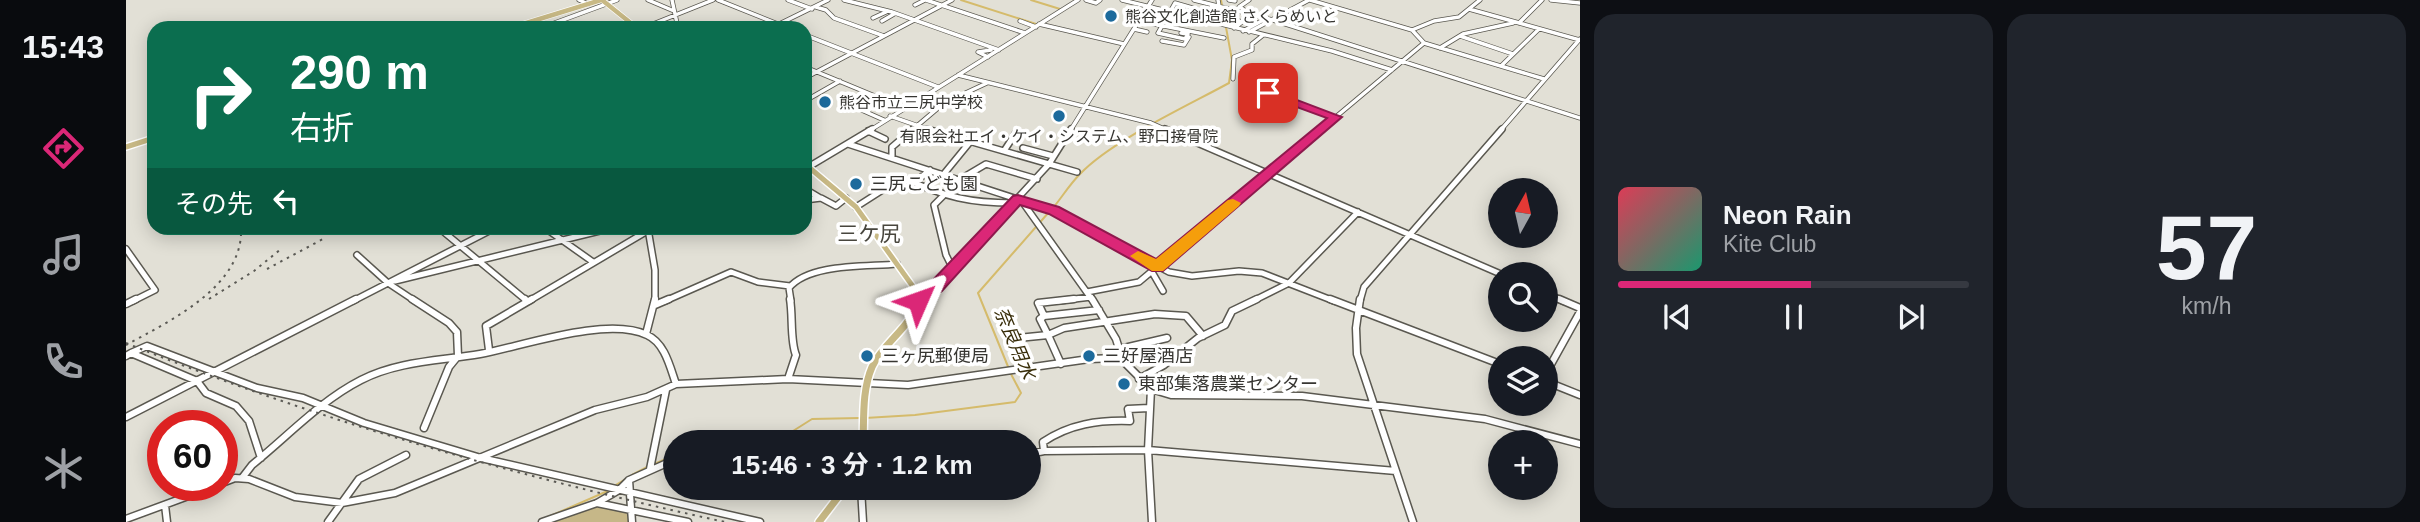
<!DOCTYPE html>
<html lang="ja">
<meta charset="utf-8">
<style>
body{margin:0;font-family:Helvetica,"Noto Sans JP",sans-serif;background:#20242c;color:#f1f3f6;height:100vh;display:flex;flex-direction:column;font-size:26px;white-space:nowrap}
*{box-sizing:border-box;margin:0}
p{font-size:23px;color:#9ea1a6}
.icon{flex:none;width:38px;height:38px;fill:none;stroke:currentColor;stroke-width:2;stroke-linecap:round;stroke-linejoin:round}
.map{position:relative;flex:1;overflow:hidden}
.panel{display:flex;flex-direction:column;gap:14px;padding:14px;background:#0d0f14;width:840px}
.panel>*{flex:none}
.hud{position:absolute;left:21px;top:21px;width:665px;height:214px;border-radius:21px;box-shadow:0 4px 18px #0003;background:#0b6e4f;color:#fff;overflow:hidden}
.needle{width:46px;rotate:8deg}
.fabs{position:absolute;left:1362px;top:178px;display:grid;gap:14px}
.fabs a{display:grid;place-items:center;width:70px;height:70px;border-radius:50%;background:#171b24;box-shadow:0 4px 18px #0003;font-size:35px}
.speed{position:absolute;left:21px;top:410px;display:flex;gap:14px;font-size:35px;font-weight:700;text-align:center}
.speed>*{display:grid;place-content:center;width:91px;height:91px;border-radius:50%;background:#171b24;box-shadow:0 4px 18px #0003;line-height:1}
.speed .limit{border:10px solid #d22;background:#fff;color:#111}
.pin{position:absolute;display:grid;place-items:center;width:60px;height:60px;color:#fff;margin:-30px;border-radius:14px;box-shadow:0 4px 10px #0006}
.me{position:absolute;width:77px;margin:-38px;rotate:47deg;stroke-linejoin:round;filter:drop-shadow(0 0 5px #0008)}
.turn{display:flex;align-items:center;gap:24px;height:147px;padding:0 28px;font-size:32px}
.turn .icon{width:91px;height:91px;stroke-width:2.5}
.turn b{display:block;font-size:49px;line-height:60px}
.then{display:flex;align-items:center;height:66px;padding:0 28px;background:#0003;gap:14px;font-size:26px}
.panel .widget{flex:1;display:flex;flex-direction:column;justify-content:center;gap:10px;min-width:0;padding:0 24px;border-radius:21px;background:#20242c}
.panel .dial{align-items:center;gap:0}
.dial b{font-size:91px;line-height:1}
.song{display:flex;align-items:center;gap:21px}
.cover{width:84px;height:84px;border-radius:10px;background:linear-gradient(135deg,hsl(350 70% 55%),hsl(160 70% 35%))}
.played{height:7px;border-radius:4px;background:linear-gradient(90deg,#db2777 55%,#363941 55%)}
.keys{display:flex;justify-content:space-around;direction:ltr}
.panel .tiles{flex:1;display:grid;gap:14px;grid-template-columns:repeat(2,1fr)}
.trip{position:absolute;left:537px;top:430px;width:378px;height:70px;border-radius:35px;background:#171b24;box-shadow:0 4px 18px #0003;font-weight:700;line-height:70px;text-align:center}
main{display:flex;flex:1;min-height:0}
.tab-bar{display:flex;flex-direction:column;width:126px;justify-content:space-around;align-items:center;background:#090b0e;color:#9ea1a6}
.tab-bar .icon{width:49px;height:49px}
.tab-bar .active{color:#db2777}
.tab-bar b{font-size:32px;color:#f1f3f6}
.map>svg:first-child{display:block}
</style>
<main>
<nav class="tab-bar">
<b>15:43</b>
<svg class="icon active" aria-label="directions" viewBox="0 0 24 24"><path d="M12 3l9 9-9 9-9-9zM9 14v-3h6M13 9l2 2-2 2"/></svg>
<svg class="icon" aria-label="music" viewBox="0 0 24 24"><path d="M9 18V5l10-2v13"/><circle cx="6" cy="18" r="3"/><circle cx="16" cy="16" r="3"/></svg>
<svg class="icon" aria-label="phone" viewBox="0 0 24 24"><path d="M5 4h4l2 5-3 2q2 4 5 5l2-3 5 2v4C11 20 4 13 5 4z"/></svg>
<svg class="icon" aria-label="climate" viewBox="0 0 24 24"><path d="M12 3v18M4 7l16 10M4 17L20 7"/></svg>
</nav>
<div class="map">
<svg width="1454" height="522" viewBox="0 0 1454 522">
<rect width="100%" height="100%" fill="#e2e0d6"/>
<path fill="#c6b788" d="M471,503L505,510V522H416Z"/>
<g fill="none" stroke-linecap="round" stroke-linejoin="round">
<path stroke="#d5bb6b" stroke-width="2" d="M835,0L910,24
M905,0L934,9
M927,208C936,197 944,184 954,174C985,141 1061,106 1103,83L1106,60L1095,0
M883,369L852,293L923,212
M739,418L789,415L889,402L895,393L885,374
M648,443L686,419L734,418
M528,464L550,455
M506,475L523,466
M488,486L498,480
M422,517L484,490"/>
<defs>
<path id="minor-far2" d="M453,0L462,4
M522,0L548,11
M546,0L552,28
M592,0L662,28
M662,0L686,9
M718,0L766,12L873,50
M800,0L899,33
M960,0L970,3L974,0
M996,0L1206,51L1266,70
M1068,0L1147,20L1454,118
M1092,0L1095,18
M1103,0L1109,1
M1184,0L1286,30L1298,43L1418,79
M1425,0L1454,3
M789,5L799,0
M690,7L700,10L708,18L758,36
M1117,9L1113,7L1123,0
M1343,9L1454,40
M1044,12L1049,3L1094,16
M747,18L760,12
M1103,18L1116,22L1108,28
M756,21L768,14
M894,21L910,27
M1013,21L1098,38
M1393,23L1416,0
M913,24L998,44
M1036,26L1032,33L1059,39L1062,34L1055,33
M415,28L491,0
M517,28L587,0
M645,28L702,0
M1008,29L1021,32
M1286,30L1308,21L1333,17L1354,0
M1117,31L1141,18
M1123,32L1183,0
M679,35L812,87
M1334,36L1387,54
M1036,41L1058,45L1063,37
M1314,48L1337,34L1387,23
M862,57L852,52L865,50
M1375,66L1413,29
M679,67L778,108
M832,75L1025,123L1043,131
M679,78L826,0
M1107,79L1108,57L1126,50V44L1136,36
M1142,93L1210,118
M750,97L731,108L758,120
M679,101L714,81
M764,116L807,131
M743,131L952,0
M785,131L818,103L861,83
M944,131L1026,0
M1193,131L1298,43
M1374,131L1454,39"/>
<path id="minor-far1" d="M801,129L951,172
M1039,129L1377,275
M742,131L759,139
M722,144L928,211L1043,272L1066,276L1113,271L1136,273L1208,301
M897,148L927,156
M878,151L889,134
M766,158V147L787,129
M679,169L746,129
M817,175L844,142
M833,180L860,164L911,179
M789,182L804,170
M679,189L694,198
M817,196L808,205L820,255L826,267
M679,200L695,198L710,206L720,198
M895,200L967,301
M730,207L766,184L780,179C819,197 844,203 887,203
M313,228L401,301
M419,228L467,262
M522,229L529,270V301
M0,249L29,290L7,301
M231,255L262,283L289,301
M1026,272L1037,291
M269,281L486,228
M961,292L1013,282L1195,129
M1419,293L1437,301
M793,295L810,287L923,164L945,129
M227,301L369,228
M403,301L523,230
M539,301L605,272L632,282L664,286
M665,301L663,288C683,263 741,267 771,264
M932,301L965,297
M1127,301L1163,283L1232,212
M1234,301L1238,287L1376,129"/>
<path id="minor" d="M286,299L323,323L331,332L332,356L323,367L298,428
M399,299L401,301
M966,299L990,339L997,361L1025,389L1045,395L1176,396L1359,419L1454,444
M1204,299L1374,364
M1234,299L1230,328L1231,354L1287,522
M1433,299L1454,308
M0,304L10,299
M529,305L543,299
M973,310L918,316L914,319L922,335L938,328L1029,314L1060,316L1077,336
M882,316L892,338
M918,316L912,303L948,299
M520,334L529,299
M994,349L1041,338
M363,350L360,326L406,299
M5,353L21,346L131,388L177,398L238,423L355,458L634,522
M0,356L5,353L71,381L80,393L110,406L123,421L135,458
M904,369L892,338L922,335L935,364
M1419,375L1454,312
M662,379L670,355C664,341 667,316 664,299
M1013,379L1038,365L1072,338L1099,325L1106,311L1131,299
M1419,381L1454,395
M1025,389L1022,450L1026,522
M0,417L230,299
M918,451L917,442C944,424 972,420 1004,421L1002,409L1023,408
M903,454L918,451L1022,450L1270,471
M524,469L540,390
M116,478L126,465C162,436 194,401 235,380C272,361 313,361 354,354C397,346 481,316 521,335C539,343 544,367 550,384
M503,480L506,522
M96,483L109,478L123,479L169,497L216,503L269,493L469,410L521,397L550,384L662,379L782,385L963,359L991,358L997,361
M735,488L737,522
M735,492L750,488
M471,503L562,522
M39,505L41,522
M0,519L92,485
M202,522L233,479L280,455
M416,522L471,503L493,490L503,480L550,459"/>
<path id="major-far2" d="M476,0L511,28
M384,28L475,0"/>
<path id="major-far1" d="M0,147L28,138
M679,164L730,207L793,295L792,301"/>
<path id="major" d="M737,443C738,418 736,390 746,367C758,341 787,327 792,299
M693,522L719,488"/>
</defs>
<use href="#minor-far2" stroke="#5a5850" stroke-width="5"/>
<use href="#minor-far1" stroke="#5a5850" stroke-width="8"/>
<use href="#minor" stroke="#5a5850" stroke-width="9"/>
<use href="#major-far2" stroke="#fff" stroke-width="6"/>
<use href="#major-far1" stroke="#fff" stroke-width="8"/>
<use href="#major" stroke="#fff" stroke-width="10"/>
<use href="#minor-far2" stroke="#fff" stroke-width="3.5"/>
<use href="#minor-far1" stroke="#fff" stroke-width="5"/>
<use href="#minor" stroke="#fff" stroke-width="6"/>
<use href="#major-far2" stroke="#c8b985" stroke-width="4.5"/>
<use href="#major-far1" stroke="#c8b985" stroke-width="5"/>
<use href="#major" stroke="#c8b985" stroke-width="7"/>
<path stroke="#5b5a55" stroke-width="2" stroke-dasharray="2.5 5" stroke-linecap="butt" d="M141,269L197,239
M83,299L128,271L155,249
M0,343C195,422 394,477 599,522
M0,345C44,321 118,286 115,228"/>
</g>
<path fill="#db2777" stroke="#8e194d" stroke-width="2" d="M1142,89L1216,117L1037,271H1026L923,214L894,205L816,291L801,299L798,305H786L784,301L787,291L798,288L804,283L887,196L892,195L933,207L1030,259L1201,118L1138,95V90Z"/>
<path fill="#f59e0b" d="M1107,199L1115,203L1113,206L1037,271H1026L1004,256L1012,251L1030,259L1102,200Z"/>
<g fill="#1c6a9c" stroke="#fff" stroke-width="2.5">
<circle cx="985" cy="16" r="7"/>
<circle cx="699" cy="102" r="7"/>
<circle cx="933" cy="116" r="7"/>
<circle cx="730" cy="184" r="7"/>
<circle cx="741" cy="356" r="7"/>
<circle cx="963" cy="356" r="7"/>
<circle cx="998" cy="384" r="7"/>
</g>
<g text-anchor="middle" dominant-baseline="central" stroke-width="7" stroke-linejoin="round" paint-order="stroke">
<g font-size="16" fill="#373632" stroke="#fff" text-anchor="start">
<text x="999" y="16">熊谷文化創造館 さくらめいと</text>
<text x="713" y="102">熊谷市立三尻中学校</text>
<text x="933" y="136" text-anchor="middle">有限会社エイ・ケイ・システム、野口接骨院</text>
</g>
<g font-size="18" fill="#373632" stroke="#fff" text-anchor="start">
<text x="744" y="184">三尻こども園</text>
<text x="755" y="356">三ヶ尻郵便局</text>
<text x="977" y="356">三好屋酒店</text>
<text x="1012" y="384">東部集落農業センター</text>
</g>
<g font-size="19" font-style="italic" fill="#3a2f0b" stroke="#fff">
<text transform="translate(889 343) rotate(67)">奈良用水</text>
</g>
<g font-size="21" fill="#48463e" stroke="#fff">
<text x="743" y="233">三ケ尻</text>
</g>
</g>
</svg>
<div class="fabs">
<a><svg class="needle" viewBox="-14 -14 28 28"><path d="M0-13l5 13h-10z" fill="#e53935"/><path d="M0 13l5-13h-10z" fill="#9ea1a6"/></svg></a>
<a><svg class="icon" aria-label="search" viewBox="0 0 24 24"><circle cx="10" cy="10" r="6"/><path d="M15 15l6 6"/></svg></a>
<a><svg class="icon" aria-label="layers" viewBox="0 0 24 24"><path d="M12 4l9 5-9 5-9-5zM3 14l9 5 9-5"/></svg></a>
<a>+</a>
</div>
<div class="speed"><div class="limit">60</div></div>
<div class="pin" style="left:1142px;top:93px;background:#d93025"><svg class="icon" aria-label="arrive" viewBox="0 0 24 24"><path d="M6 21V4h12l-3 4 3 4H6"/></svg></div>
<svg class="me" style="left:792px;top:301px" viewBox="-20 -20 40 40"><path d="M0-17L14 15 0 8-14 15z" fill="#db2777" stroke="#fff" stroke-width="4"/></svg>
<div class="trip">15:46 · 3 分 · 1.2 km</div>
<div class="hud">
<div class="turn"><svg class="icon" aria-label="right" viewBox="0 0 24 24"><path d="M7 20v-9h11M14 6l5 5-5 5"/></svg><div><b>290 m</b>右折</div></div>
<div class="then">その先<svg class="icon" aria-label="left" viewBox="0 0 24 24"><path d="M17 20v-9H6M10 6l-5 5 5 5"/></svg></div>
</div>
</div>
<section class="panel">
<div class="tiles">
<div class="widget">
<div class="song"><i class="cover"></i><div><b>Neon Rain</b><p>Kite Club</p></div></div>
<div class="played"></div>
<div class="keys"><svg class="icon" aria-label="previous" viewBox="0 0 24 24"><path d="M18 5L8 12l10 7zM5 5v14"/></svg><svg class="icon" aria-label="pause" viewBox="0 0 24 24"><path d="M8 5v14M16 5v14"/></svg><svg class="icon" aria-label="next" viewBox="0 0 24 24"><path d="M6 5l10 7-10 7zM19 5v14"/></svg></div>
</div>
<div class="widget dial"><b>57</b><p>km/h</p></div>
</div>
</section>
</main>
